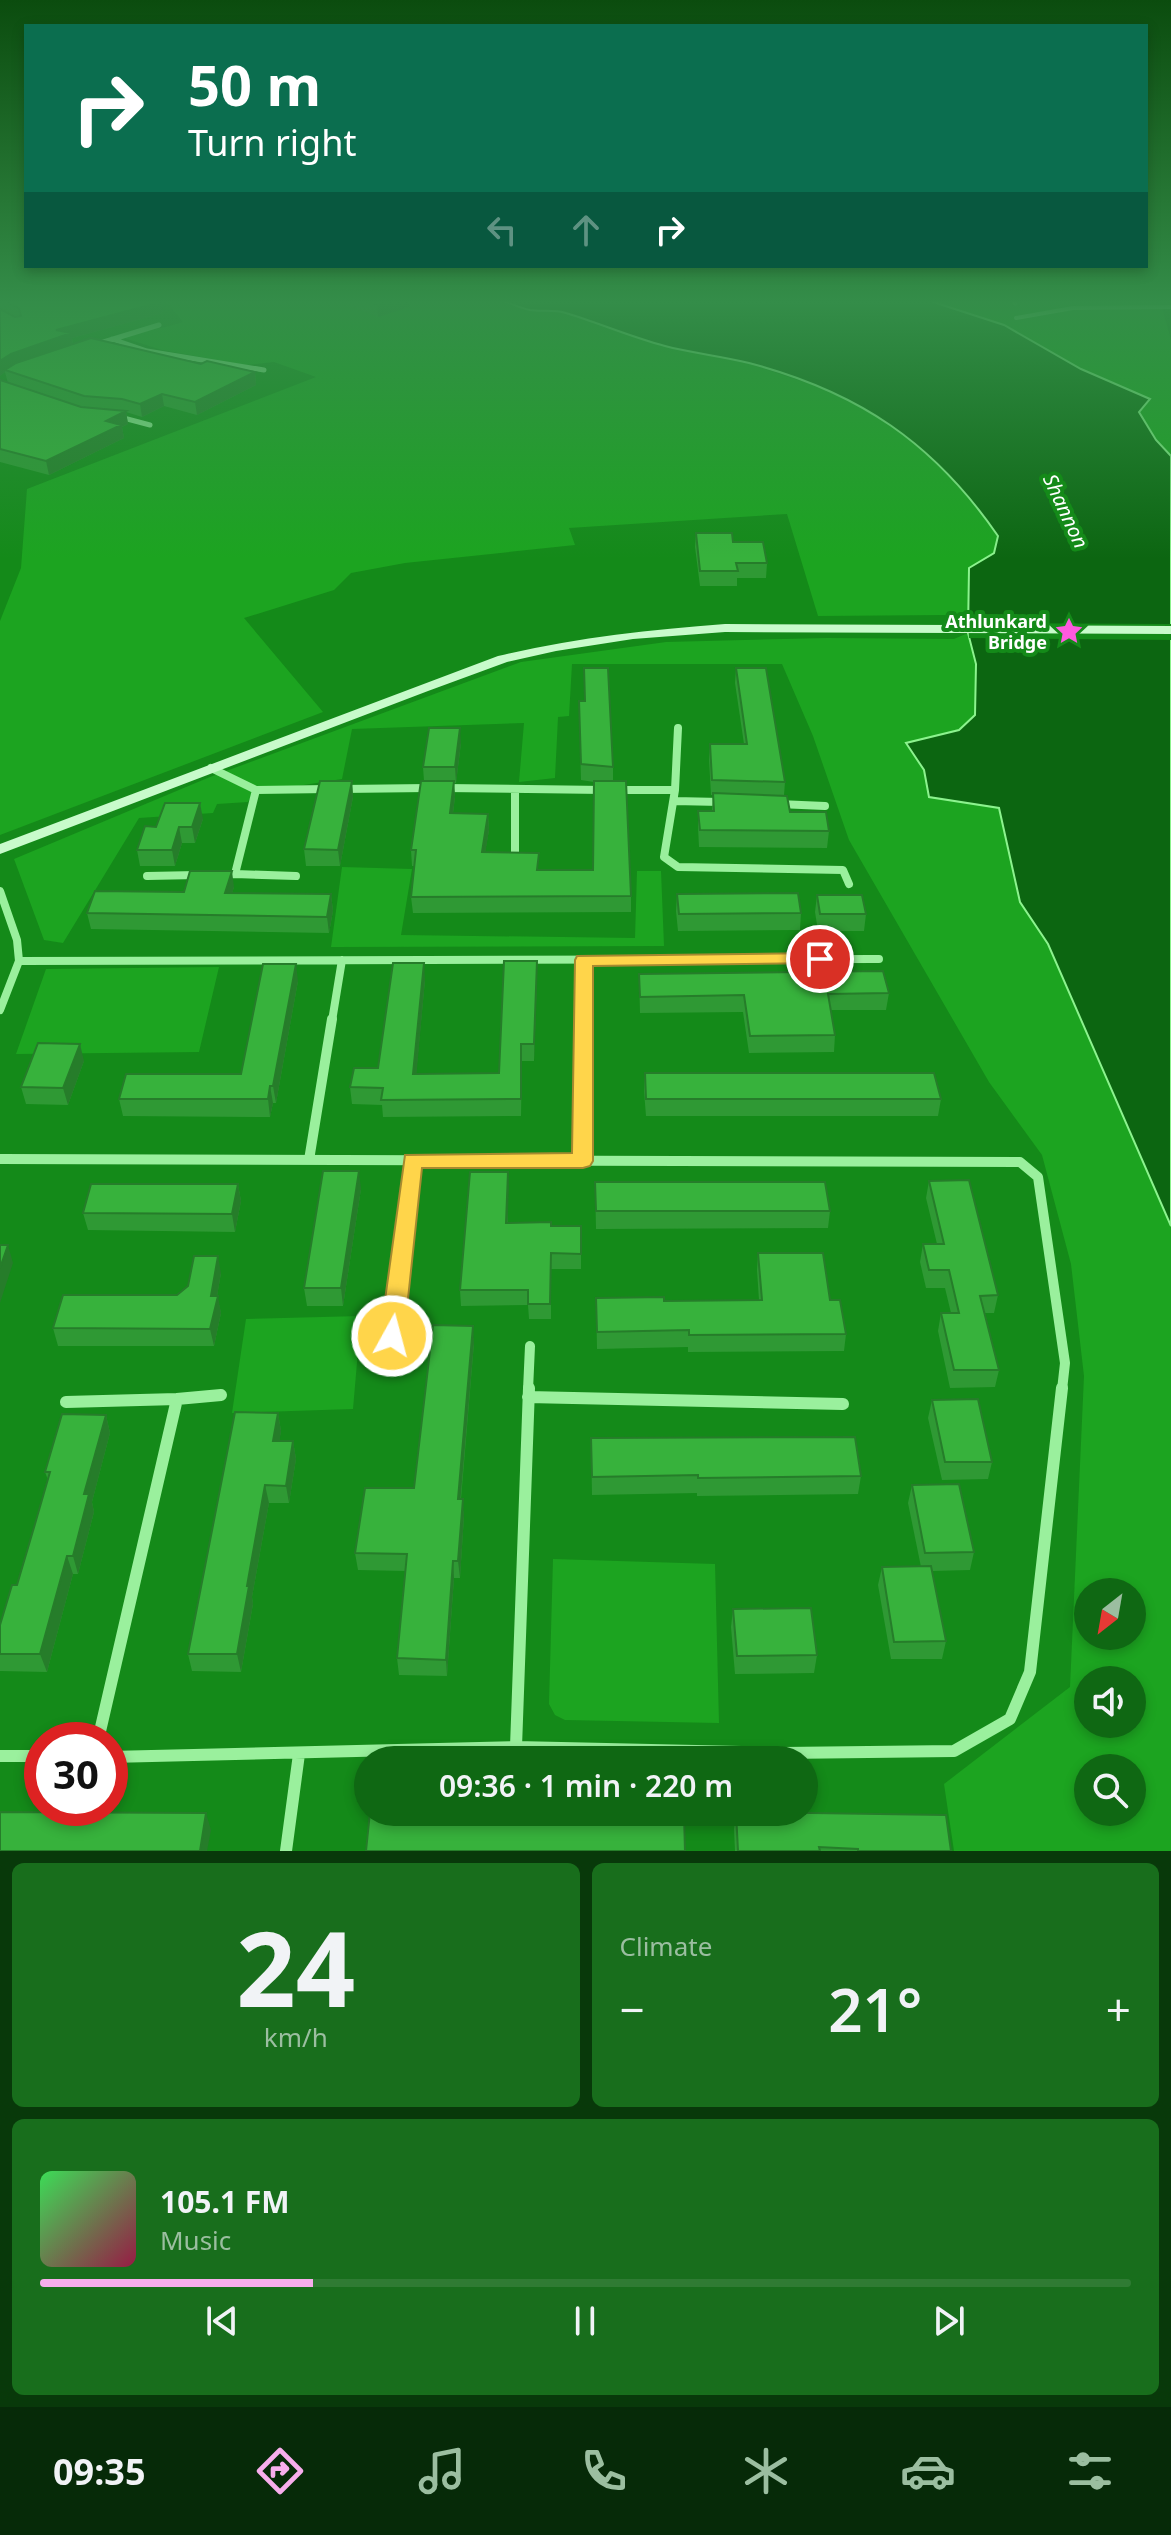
<!DOCTYPE html>
<meta charset="utf-8">
<style>
body{margin:0;font-family:"Noto Sans",sans-serif;background:#186e1c;color:#f1f3f6;height:100vh;display:flex;flex-direction:column;font-size:30px;white-space:nowrap}
*{box-sizing:border-box;margin:0}
p{font-size:26px;color:#9bbea0}
.icon{flex:none;width:44px;height:44px;fill:none;stroke:currentColor;stroke-width:2;stroke-linecap:round;stroke-linejoin:round}
.map{position:relative;height:1851px;overflow:hidden}
.drawer{display:flex;flex-direction:column;gap:12px;padding:12px;background:#08390a;flex:1}
.drawer>*{flex:none}
.hud{position:absolute;left:24px;top:24px;width:1124px;height:244px;border-radius:0px;box-shadow:0 4px 12px #0003;background:#0b6e4f;color:#fff;overflow:hidden}
.needle{width:52px;rotate:211deg}
.buttons{position:absolute;left:1074px;top:1578px;display:grid;gap:16px}
.buttons a{display:grid;place-items:center;width:72px;height:72px;border-radius:50%;background:#0f6813;box-shadow:0 4px 12px #0003;font-size:40px}
.speed{position:absolute;left:24px;top:1722px;display:flex;gap:16px;font-size:40px;font-weight:700;text-align:center}
.speed>*{display:grid;place-content:center;width:104px;height:104px;border-radius:50%;background:#0f6813;box-shadow:0 4px 12px #0003;line-height:1}
.speed .limit{border:12px solid #d22;background:#fff;color:#111}
.pin{position:absolute;display:grid;place-items:center;width:68px;height:68px;color:#fff;margin:-34px;border:4px solid #fff;border-radius:50%;box-shadow:0 2px 8px #0007}
.me{position:absolute;width:88px;margin:-44px;rotate:7deg;stroke-linejoin:round;filter:drop-shadow(0 0 6px #0008)}
.turn{display:flex;align-items:center;gap:28px;height:168px;padding:0 32px;font-size:36px}
.turn .icon{width:104px;height:104px;stroke-width:2.5}
.turn b{display:block;font-size:56px;line-height:68px}
.lanes{display:flex;align-items:center;height:76px;padding:0 32px;background:#0003;justify-content:center;gap:40px;direction:ltr}
.lanes .off{opacity:.35}
.big{font-size:60px;font-weight:600;line-height:1.1}
.drawer .card{flex:1;display:flex;flex-direction:column;justify-content:center;gap:12px;min-width:0;padding:0 28px;border-radius:12px;background:#186e1c}
.drawer .dial{align-items:center;gap:0}
.dial b{font-size:104px;line-height:1}
.song{display:flex;align-items:center;gap:24px}
.cover{width:96px;height:96px;border-radius:12px;background:linear-gradient(135deg,hsl(130 70% 55%),hsl(340 70% 35%))}
.played{height:8px;border-radius:4px;background:linear-gradient(90deg,#f7aeec 25%,#2f7b33 25%)}
.keys{display:flex;justify-content:space-around;direction:ltr}
.heat{display:flex;justify-content:space-between;align-items:center;font-size:44px;direction:ltr}
.drawer .tiles{flex:1;display:grid;gap:12px;grid-template-columns:1fr 1fr}
.card:last-child{grid-column:span 2}
.trip{position:absolute;left:354px;top:1746px;width:464px;height:80px;border-radius:40px;background:#0f6813;box-shadow:0 4px 12px #0003;font-weight:600;line-height:80px;text-align:center}
.menu{display:flex;height:128px;justify-content:space-around;align-items:center;background:#062a08;color:#9bbea0}
.menu .icon{width:56px;height:56px}
.menu .current{color:#f7aeec}
.menu b{font-size:36px;color:#f1f3f6}
.map>svg:first-child{display:block}
</style>
<div class="map">
<svg width="1171" height="1851" viewBox="0 0 1171 1851">
<rect width="100%" height="100%" fill="#148a19"/>
<path fill="#1ca420" fill-rule="evenodd" d="M165,300H501L531,310L562,311L665,346L750,364L828,390L871,411L922,447L953,476L999,536L994,553L969,568V620L945,615L818,616L787,514L569,528L575,545L405,563L351,573L334,590L244,618L323,712L0,835V621L21,568L27,489L316,377L274,362L246,365L162,350L124,338C143,330 163,329 183,322Z
M927,300H1160L1171,340V456L1156,440L1139,411L1149,399L1081,369L1004,325Z
M968,633L976,664L975,715L959,730L907,743L924,770L929,797L999,808L1020,902L1048,944L1171,1226V1851H954L944,1784L1070,1687L1084,1376L1071,1264L1042,1155L989,1082L849,840L813,736L782,664H572L569,716L558,717L555,778L519,782L524,723L352,729L342,779L253,793L248,802L217,804L213,813L139,818L63,943L44,940L14,859L210,777L521,662L666,642L827,638L954,639ZM1088,1592H1132V1636H1088ZM1088,1680H1132V1724H1088ZM1088,1768H1132V1812H1088Z
M342,867L412,869L401,935L635,938L637,871H661L664,946L331,947Z
M219,967L199,1052L16,1054L46,969Z
M361,1316L353,1409L232,1413L246,1319Z
M553,1559L715,1564L719,1723L565,1720L555,1715L549,1704Z"/>
<path fill="#0c6611" stroke="#8cf38e" stroke-width="2" d="M501,300H927L1004,325L1081,369L1150,399L1139,412L1156,440L1171,456V1226L1048,944L1020,902L999,808L929,797L924,770L906,743L959,730L975,715L976,664L968,633L969,568L994,553L998,536C934,443 859,392 749,363C721,356 692,353 665,346C631,337 599,323 566,313C554,309 542,312 530,310C520,308 510,303 501,300Z"/>
<path fill="#148a19" d="M968,623L1171,624V640L969,638Z"/>
<g fill="none" stroke-linecap="round" stroke-linejoin="round">
<path stroke="#8cf38e" stroke-width="5" d="M1015,303L1016,300"/>
<path stroke="#9af09d" stroke-width="4" d="M1016,318L1073,308L1171,307"/>
<path stroke="#9af09d" stroke-width="5" d="M112,339L147,351L264,370
M97,344L159,325
M116,416L150,425"/>
<path stroke="#9af09d" stroke-width="8" d="M211,768L256,790L328,789
M446,788L604,790
M342,789L428,788
M515,789V861
M618,790H675L678,728
M675,790L664,857L678,867L843,870L849,884
M674,801L721,802
M778,804L825,806
M235,874L296,876
M222,875L235,874L256,790
M147,876L197,875
M0,891L17,940L19,961L0,1010
M19,961L879,959
M332,1021L342,960
M584,1021V960"/>
<path stroke="#9af09d" stroke-width="10" d="M0,1159L1020,1162L1038,1177L1065,1363L1062,1390
M309,1160L332,1019
M583,1161L584,1019
M358,1336H392L413,1160
M528,1390L530,1346"/>
<path stroke="#9af09d" stroke-width="12" d="M528,1397L843,1404
M177,1399L221,1395
M66,1402L177,1399L98,1740
M516,1747L529,1388
M0,1756H42
M110,1757L516,1747L783,1753L954,1751L1010,1719L1030,1672L1062,1388
M286,1851L299,1754"/>
<path fill="#c8fbcb" fill-rule="evenodd" d="M725,624L1171,626V634L725,632L633,639L556,651L507,662L428,691L0,854V844L498,656C573,638 648,630 725,624Z"/>
</g>
<path fill="#2f9934" d="M0,300H159L161,302L163,313L72,338L73,344L255,372L256,385L197,415L164,406L142,417L126,412L128,424L122,427L124,438L49,475L0,462V380L8,383L5,372L0,376L15,317H16L0,309Z
M337,300H409V307L378,317L338,301Z
M696,533L733,542L767,563L766,578H737V586H700L695,547Z
M736,668L785,782L784,795L790,812L829,831L827,848L699,847L698,827V811H712L713,795H711L709,759L710,744H744L735,683Z
M579,701L613,767V781L631,896V912L413,913L411,897L415,866H412L411,850L424,781L423,767L461,743L456,783H454L455,797L453,813L488,814L489,830L485,852L539,870H593L594,782L581,780Z
M352,781L353,797L340,866H306L304,849Z
M203,819L195,843H182L175,866H140L137,850L156,827Z
M234,887L232,893L331,894L333,911L329,933L91,929L87,913L184,892Z
M677,894L801,913L800,930L678,931L676,911Z
M817,895L866,914L864,931H818L815,912Z
M639,974L889,993L886,1010H831L835,1035L834,1052L749,1053L743,1012L640,1013Z
M537,978L534,1061H522L521,1116L383,1117L382,1105L352,1104L350,1087L378,1068L425,980L416,1074L499,1073Z
M298,981L276,1103H273L270,1117L123,1116L119,1099L241,1074Z
M84,1061L68,1105L26,1104L21,1087Z
M645,1073L941,1099L938,1116H646L644,1091Z
M508,1172V1223L551,1226H581V1269H551V1319H529L528,1305L461,1306L460,1290Z
M929,1181L998,1295L994,1313H985L999,1370L995,1387L950,1388L938,1331L941,1313H951L945,1288H926L920,1262L923,1244H937L926,1198Z
M595,1182L830,1211L828,1228L596,1229Z
M238,1184L241,1201L235,1232L88,1230L83,1213Z
M361,1189L343,1306H307L304,1288Z
M758,1253L830,1300L846,1334L844,1351L688,1352V1347L597,1349L596,1298L664,1301L759,1300L757,1270Z
M221,1273L217,1296L221,1313L214,1346H58L53,1328L177,1295Z
M474,1343L461,1499L464,1516L460,1578H454L447,1676L399,1675L397,1658L406,1571L358,1570L355,1553L414,1488Z
M932,1400L992,1462L988,1479L942,1480L928,1418Z
M278,1413L281,1431L279,1441H293L296,1459L289,1503H269L252,1597L253,1604L241,1672L192,1671L188,1654Z
M106,1415L110,1433L92,1502L94,1512L78,1574H73L47,1672L0,1671V1625L17,1585L48,1480L45,1472Z
M591,1438L861,1476L858,1494L697,1496V1493L592,1495Z
M912,1485L974,1552L970,1570L932,1571L946,1641L942,1659H891L878,1585L882,1567H921L908,1503Z
M733,1609L817,1655L814,1673L735,1674L731,1627Z
M736,1812L951,1851H735L734,1829Z"/>
<path fill="#267d2a" d="M393,300H409V307L378,317L377,305Z
M161,302L163,313L72,338L73,346L5,370V372L0,376V361L11,354L56,330Z
M255,372L256,385L197,415L195,402Z
M162,394L164,406L142,417L140,404Z
M126,411L128,424L122,427L124,438L49,475L46,461L106,421Z
M460,728L461,743L456,783L455,767Z
M352,781L353,797L340,866L338,850Z
M454,781L455,797L451,829L450,813Z
M200,803L203,819L195,843L192,827Z
M488,814L489,830L483,868L482,852Z
M179,827L182,843L175,866L172,850Z
M232,871L234,887L228,909L225,893Z
M331,894L333,911L329,933L327,917Z
M537,961V978L534,1061V1044Z
M424,963L425,980L415,1091L413,1074Z
M296,964L298,981L276,1103L273,1086Z
M80,1044L84,1061L68,1105L63,1088Z
M270,1086L273,1103L270,1117L268,1099Z
M359,1171L361,1189L343,1306L341,1288Z
M508,1172L509,1187L507,1238L506,1223Z
M238,1184L241,1201L235,1232L232,1214Z
M8,1245L13,1263L0,1303V1268Z
M218,1256L221,1273L215,1309L218,1296L221,1313L214,1346L210,1329L211,1296Z
M473,1326L474,1343L459,1516L458,1499Z
M278,1413L281,1431L277,1459L273,1441Z
M106,1415L110,1433L92,1502L94,1512L78,1574L73,1556L84,1494Z
M293,1441L296,1459L289,1503L286,1486Z
M265,1485L269,1503L252,1597L253,1604L241,1672L237,1654L247,1586Z
M463,1499L464,1516L460,1578L458,1561Z
M67,1556L73,1574L47,1672L40,1654Z
M453,1561L454,1578L447,1676L446,1660Z
M206,1813L211,1830L207,1851H200Z"/>
<path fill="#37b23c" stroke="#267d2a" stroke-width="2" d="M3,300H159L161,302L56,330L71,333L11,354L0,361V309L15,317L21,316L19,308Z
M364,300H393L377,305Z
M91,338L201,364L207,361L255,372L195,402L162,394L140,404L122,399L84,396L5,370L16,363Z
M0,380L81,407L126,411L106,421L121,425L46,461L0,449Z
M696,533H732L733,542H763L767,563H736L738,571H700Z
M584,668H608L613,767L581,764L579,701H585Z
M736,668H766L785,782L712,780L710,744H747Z
M429,728H460L455,767H423Z
M320,781H352L338,850L304,849Z
M421,781H454L450,813L488,814L482,852L539,853L537,870H593L594,781H626L631,896L411,897L416,850H411Z
M713,793L787,796L790,812H826L829,831L700,830L698,811H714Z
M165,803H200L192,827H179L172,850H137L145,826L156,827Z
M190,871H232L225,893L331,894L327,917L87,913L95,891L184,892Z
M798,893L801,913L679,914L677,894Z
M817,895H862L866,914H820Z
M504,961H537L534,1044H521V1099L381,1100L383,1088L350,1087L354,1068H378L393,963H424L413,1074L499,1073Z
M263,964H296L273,1086H270L268,1099H119L126,1074H241Z
M883,971L889,993L828,994L835,1035L750,1036L744,995L640,997L639,974Z
M38,1043L80,1044L63,1088L21,1087Z
M645,1073H934L941,1099H646Z
M323,1171H359L341,1288H304Z
M470,1172H508L506,1223L551,1222V1226H581V1254L551,1253L550,1304H528V1290H460Z
M969,1180L998,1295L980,1296L999,1370H954L941,1313H959L949,1270H929L923,1244H944L929,1181Z
M595,1182H825L830,1211H596Z
M91,1184H238L232,1214L83,1213Z
M0,1245H8L0,1268Z
M758,1253H823L830,1300H840L846,1334L689,1335V1330L597,1332L596,1298L664,1297V1301L762,1300Z
M194,1256H218L211,1296H218L210,1329L53,1328L63,1295H177L188,1286Z
M433,1325L473,1326L458,1499H463L458,1561H453L446,1660L397,1658L407,1554L355,1553L365,1488H414Z
M978,1399L992,1462H945L932,1400Z
M235,1412L278,1413L273,1441H293L286,1486L265,1485L247,1586H249L237,1654H188Z
M62,1414L106,1415L84,1494H89L73,1556H67L40,1654H0V1625L12,1585H17L35,1524L50,1472H45Z
M855,1437L861,1476L698,1478V1475L592,1477L591,1438Z
M959,1484L974,1552L925,1553L912,1485Z
M931,1566L946,1641L894,1642L882,1567Z
M811,1608L817,1655L737,1656L733,1609Z
M0,1812L206,1813L200,1851H0Z
M370,1812H627L684,1814L685,1851H366Z
M736,1812L946,1815L951,1851H858V1849L819,1847L820,1851H738Z"/>
<linearGradient id="sky" x2="0" y2="1"><stop stop-color="#0b4c0e"/><stop offset="0.54" stop-color="#348d49"/><stop offset="1" stop-color="#348d49" stop-opacity="0"/></linearGradient>
<rect width="1171" height="559" fill="url(#sky)"/>
<path fill="#ffd54a" stroke="#a68a30" stroke-width="2" d="M820,953L826,955L829,959L826,963L593,966V1161L590,1166L583,1168H422L404,1336L400,1343L392,1345L383,1343L380,1336L405,1155L572,1153L575,960L577,956Z"/>
<defs>
<symbol id="sight-bare" viewBox="-9 -9 18 18"><path d="M0-6L1.8-2.2L6-1.7L2.9 1.2L3.7 5.4L0 3.3L-3.7 5.4L-2.9 1.2L-6-1.7L-1.8-2.2Z" fill="#ff59df" stroke="#148a19" stroke-width="2.5" paint-order="stroke"/></symbol>
</defs>
<g fill-rule="evenodd">
<use href="#sight-bare" x="1049" y="611" width="40" height="40"/>
</g>
<g text-anchor="middle" dominant-baseline="central" stroke-width="8" stroke-linejoin="round" paint-order="stroke">
<g font-size="18" font-weight="bold" fill="#fff" stroke="#148a19" text-anchor="end">
<text x="1047" y="621">Athlunkard<tspan x="1047" dy="21">Bridge</tspan></text>
</g>
<g font-size="20" font-style="italic" fill="#fff" stroke="#148a19">
<text transform="translate(1066 511) rotate(65)">Shannon</text>
</g>
</g>
</svg>
<div class="buttons">
<a><svg class="needle" viewBox="-14 -14 28 28"><path d="M0-13l5 13h-10z" fill="#e53935"/><path d="M0 13l5-13h-10z" fill="#9bbea0"/></svg></a>
<a><svg class="icon" aria-label="sound" viewBox="0 0 24 24"><path d="M4 9h4l5-4v14l-5-4H4zM17 9q2 3 0 6"/></svg></a>
<a><svg class="icon" aria-label="search" viewBox="0 0 24 24"><circle cx="10" cy="10" r="6"/><path d="M15 15l6 6"/></svg></a>
</div>
<div class="speed"><div class="limit">30</div></div>
<div class="pin" style="left:820px;top:959px;background:#d93025"><svg class="icon" aria-label="arrive" viewBox="0 0 24 24"><path d="M6 21V4h12l-3 4 3 4H6"/></svg></div>
<svg class="me" style="left:392px;top:1336px" viewBox="-20 -20 40 40"><circle r="17" fill="#ffd54a" stroke="#fff" stroke-width="3"/><path d="M0-11L8 9 0 5-8 9z" fill="#fff"/></svg>
<div class="trip">09:36 · 1 min · 220 m</div>
<div class="hud">
<div class="turn"><svg class="icon" aria-label="right" viewBox="0 0 24 24"><path d="M7 20v-9h11M14 6l5 5-5 5"/></svg><div><b>50 m</b>Turn right</div></div>
<div class="lanes"><svg class="icon off" aria-label="left" viewBox="0 0 24 24"><path d="M17 20v-9H6M10 6l-5 5 5 5"/></svg><svg class="icon off" aria-label="ahead" viewBox="0 0 24 24"><path d="M12 20V5M6 11l6-6 6 6"/></svg><svg class="icon" aria-label="right" viewBox="0 0 24 24"><path d="M7 20v-9h11M14 6l5 5-5 5"/></svg></div>
</div>
</div>
<section class="drawer">
<div class="tiles">
<div class="card dial"><b>24</b><p>km/h</p></div>
<div class="card"><p>Climate</p>
<div class="heat"><a>−</a><b class="big">21°</b><a>+</a></div>
</div>
<div class="card">
<div class="song"><i class="cover"></i><div><b>105.1 FM</b><p>Music</p></div></div>
<div class="played"></div>
<div class="keys"><svg class="icon" aria-label="previous" viewBox="0 0 24 24"><path d="M18 5L8 12l10 7zM5 5v14"/></svg><svg class="icon" aria-label="pause" viewBox="0 0 24 24"><path d="M8 5v14M16 5v14"/></svg><svg class="icon" aria-label="next" viewBox="0 0 24 24"><path d="M6 5l10 7-10 7zM19 5v14"/></svg></div>
</div>
</div>
</section>
<nav class="menu">
<b>09:35</b>
<svg class="icon current" aria-label="directions" viewBox="0 0 24 24"><path d="M12 3l9 9-9 9-9-9zM9 14v-3h6M13 9l2 2-2 2"/></svg>
<svg class="icon" aria-label="music" viewBox="0 0 24 24"><path d="M9 18V5l10-2v13"/><circle cx="6" cy="18" r="3"/><circle cx="16" cy="16" r="3"/></svg>
<svg class="icon" aria-label="phone" viewBox="0 0 24 24"><path d="M5 4h4l2 5-3 2q2 4 5 5l2-3 5 2v4C11 20 4 13 5 4z"/></svg>
<svg class="icon" aria-label="climate" viewBox="0 0 24 24"><path d="M12 3v18M4 7l16 10M4 17L20 7"/></svg>
<svg class="icon" aria-label="car" viewBox="0 0 24 24"><path d="M5 17H2v-5l4-1 3-4h7l3 4 3 1v5h-3M9 17h6M6 11h13"/><circle cx="7" cy="17" r="2"/><circle cx="17" cy="17" r="2"/></svg>
<svg class="icon" aria-label="filters" viewBox="0 0 24 24"><path d="M4 7h16M4 17h16"/><circle cx="9" cy="7" r="2"/><circle cx="15" cy="17" r="2"/></svg>
</nav>
